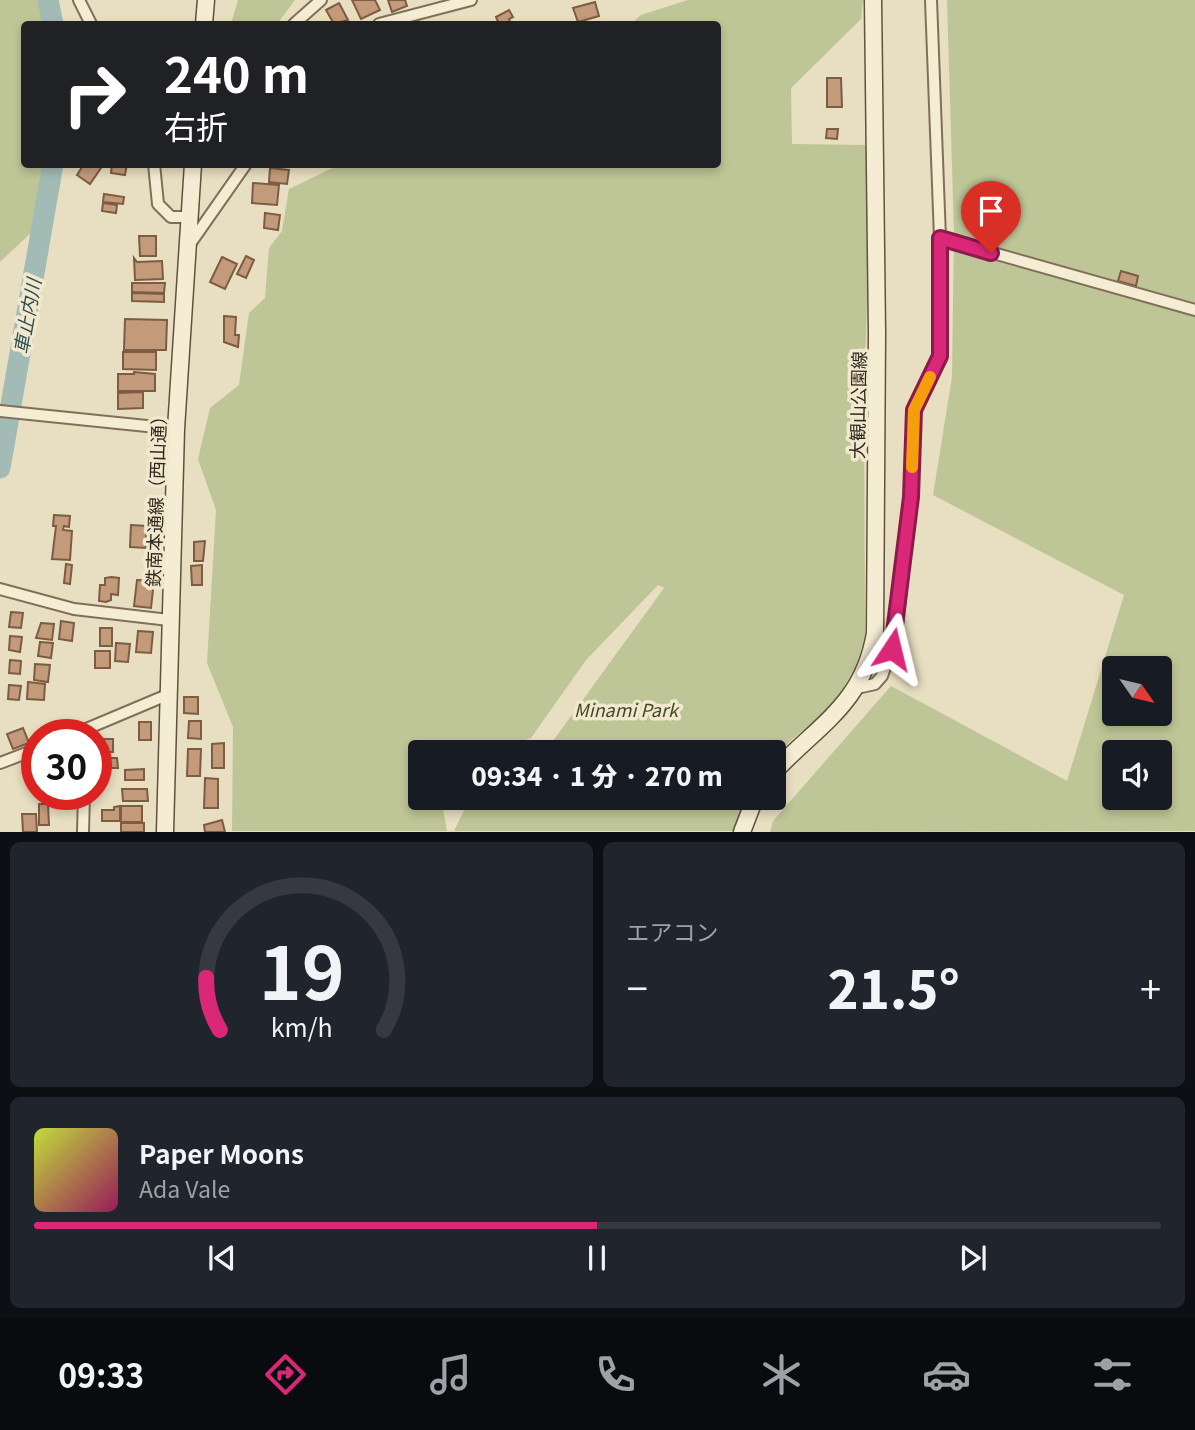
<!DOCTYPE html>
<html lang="ja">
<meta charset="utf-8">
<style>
body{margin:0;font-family:Georgia,"Noto Sans JP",serif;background:#20242c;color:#f1f3f6;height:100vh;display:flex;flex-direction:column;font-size:26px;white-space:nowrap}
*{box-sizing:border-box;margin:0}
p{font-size:23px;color:#9ea1a6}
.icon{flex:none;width:38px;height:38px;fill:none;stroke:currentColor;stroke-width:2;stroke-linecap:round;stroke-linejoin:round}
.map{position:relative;height:832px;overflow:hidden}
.drawer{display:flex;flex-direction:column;gap:10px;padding:10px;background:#0d0f14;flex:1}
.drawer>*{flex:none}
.top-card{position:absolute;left:21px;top:21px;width:700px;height:147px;border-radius:7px;box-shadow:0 4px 10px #0003;background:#202124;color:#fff;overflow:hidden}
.needle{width:46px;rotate:124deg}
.fabs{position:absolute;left:1102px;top:656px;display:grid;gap:14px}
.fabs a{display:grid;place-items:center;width:70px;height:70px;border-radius:7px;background:#171b24;box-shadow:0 4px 10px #0003;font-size:35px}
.speed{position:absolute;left:21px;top:719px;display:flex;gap:14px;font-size:35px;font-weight:700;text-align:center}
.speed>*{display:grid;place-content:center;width:91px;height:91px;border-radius:50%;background:#171b24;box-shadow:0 4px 10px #0003;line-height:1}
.speed .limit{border:10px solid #d22;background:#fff;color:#111}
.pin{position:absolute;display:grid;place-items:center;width:60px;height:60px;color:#fff;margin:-72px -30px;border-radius:50% 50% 50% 0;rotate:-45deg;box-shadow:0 0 7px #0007}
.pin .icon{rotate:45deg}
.me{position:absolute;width:77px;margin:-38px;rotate:10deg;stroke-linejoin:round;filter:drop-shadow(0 0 5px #0008)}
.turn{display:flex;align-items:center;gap:24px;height:147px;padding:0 28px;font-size:32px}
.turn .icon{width:91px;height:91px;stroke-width:2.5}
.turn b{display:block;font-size:49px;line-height:60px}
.big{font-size:52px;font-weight:800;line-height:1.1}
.drawer .widget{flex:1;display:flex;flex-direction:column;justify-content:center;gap:10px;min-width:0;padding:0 24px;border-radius:10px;background:#20242c}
.drawer .dial{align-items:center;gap:0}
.dial svg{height:182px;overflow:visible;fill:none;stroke:#363941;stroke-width:7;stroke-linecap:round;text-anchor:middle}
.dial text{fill:#f1f3f6;stroke:none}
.song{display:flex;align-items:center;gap:21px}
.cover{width:84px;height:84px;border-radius:10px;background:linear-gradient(135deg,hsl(70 70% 55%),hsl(330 70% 35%))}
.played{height:7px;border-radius:4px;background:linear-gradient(90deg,#db2777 50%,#363941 50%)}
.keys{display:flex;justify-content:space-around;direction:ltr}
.heat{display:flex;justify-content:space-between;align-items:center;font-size:38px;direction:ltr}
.drawer .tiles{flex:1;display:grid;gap:10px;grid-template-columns:1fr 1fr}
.widget:last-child{grid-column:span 2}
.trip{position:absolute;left:408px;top:740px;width:378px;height:70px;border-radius:7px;background:#171b24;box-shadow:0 4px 10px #0003;font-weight:800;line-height:70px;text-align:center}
.menu{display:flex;height:112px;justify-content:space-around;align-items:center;background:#090b0e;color:#9ea1a6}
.menu .icon{width:49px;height:49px}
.menu .current{color:#db2777}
.menu b{font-size:32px;color:#f1f3f6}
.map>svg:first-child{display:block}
</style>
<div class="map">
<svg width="1195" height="832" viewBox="0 0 1195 832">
<rect width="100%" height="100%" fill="#e8dec1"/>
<path fill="#bec596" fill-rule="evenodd" d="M0,0H40L44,24H24V164L44,165L36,228L0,262Z
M238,0H295L277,24H231Z
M688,0H863L861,19L791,88L792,144L866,145L868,265L864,405L865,634C860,660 845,691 826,710C809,727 789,739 774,758V752H651L652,744L647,752H545L664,588L658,585L586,660L531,738L494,752H420V798H441L447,831H232L233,727L207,663L216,510L198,459L210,408L239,385L249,313L265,298L269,248L282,231L289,189L339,165L718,164V24H631L641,15Z
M947,0H1195V831L770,832L773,821L891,686L1067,781L1124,595L933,495L952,377L954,233ZM1115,668H1160V714H1115ZM1115,752H1160V798H1115Z
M470,798H746L733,831H454Z"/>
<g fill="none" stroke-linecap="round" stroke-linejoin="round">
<path stroke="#a3bbb5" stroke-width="21" d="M48,0L53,24
M0,468L53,164"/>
</g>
<path fill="#c39b7a" stroke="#7c5c43" stroke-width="2" d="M352,0H375L380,10L361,19Z
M388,0H405L407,6L392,12Z
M595,2L599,16L578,22L573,8Z
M339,3L348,20L334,24L326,10Z
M509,10L513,17L509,19L511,24H499L496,17Z
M827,78H841L842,107H827Z
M827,129H838L837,139L826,138Z
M84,164L103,165L90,184L77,175Z
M112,164H127L125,175L111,173Z
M270,168L289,170L287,184L269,182Z
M253,183L279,185L277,205L252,203Z
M104,194L124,197L123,204L103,202Z
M103,203L117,205L116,213L102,211Z
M265,213L280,215L278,230L264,228Z
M139,236H156V256H140Z
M246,256L254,260L246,278L237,274Z
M222,257L237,264L225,289L210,282Z
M134,258L137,262L162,261L163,279L135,280Z
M1121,271L1138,276L1136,286L1118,281Z
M132,283H165L164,293L132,292Z
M132,293L164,294V302L132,301Z
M224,316L236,317L235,335H239L238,347L224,342Z
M125,319L167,320L166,350H124Z
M123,352H156V370L123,369Z
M134,372L155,374V391H118V374H134Z
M143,392V408L118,409V393Z
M54,515L70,516L69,527L64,526L63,530L72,531L70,560L52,559L56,526H53Z
M131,525L146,526V548L130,547Z
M205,541L203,561H194V542Z
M66,564L72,565L70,584L64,583Z
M202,565V585H192L191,566Z
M111,577L119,578L118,595L111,594V600L106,602L99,601L100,585H105V578Z
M137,580L154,581L151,608L134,606Z
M11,612L23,613L21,628L9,627Z
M61,621L74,623L72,641L59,639Z
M41,623L54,624L52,640L36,638Z
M100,628H112V646H100Z
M138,631L153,632L151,653L136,652Z
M10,636L22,637L20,652L9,650Z
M40,642L53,643L51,658L38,656Z
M116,643L130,644L128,662L115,661Z
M95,651H110V668H95Z
M10,660L21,661L20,674L9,673Z
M35,664L50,665L48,682L34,680Z
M28,682L45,684L44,700L27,699Z
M9,685L21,686L19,700L8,699Z
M184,697H198V714L184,713Z
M189,721H201V739L188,738Z
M139,722H151V740H139Z
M23,728L29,743L13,749L7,734Z
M102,739H113V752H102Z
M224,743V768H212V744Z
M188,749H201L200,776H187Z
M103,758H117L118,768H103Z
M144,769V780H125V770Z
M205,778L218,779V808H204Z
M122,789H147L148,801H123Z
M39,804H48L49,825H39Z
M120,806V821H102V810H114V807Z
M121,806H142V822H121Z
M22,814H36L37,832H23Z
M222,820L225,832H205L204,825Z
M121,823H144V832H121Z"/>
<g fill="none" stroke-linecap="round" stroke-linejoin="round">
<defs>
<path id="street" d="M79,0L91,24
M294,24L321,0
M379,24L471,0
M154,164L158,204L171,217H189
M940,238L1195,310
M190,244L246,164
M0,411L176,429
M0,589L74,609L169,620
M857,688L875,684L882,676L896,636L911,497L914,410L940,356V238L931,0
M72,735L167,695
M0,763L37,749
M83,832L84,794"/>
<path id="secondary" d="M204,24L206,0
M774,772C819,724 863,704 875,633L877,333L873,0
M165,832L176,429L193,164
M742,832L755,798"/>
</defs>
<use href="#street" stroke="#80705a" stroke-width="14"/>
<use href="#secondary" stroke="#62513e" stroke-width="19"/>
<use href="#street" stroke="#f4ecd3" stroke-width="10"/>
<use href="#secondary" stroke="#f4ecd3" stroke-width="16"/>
</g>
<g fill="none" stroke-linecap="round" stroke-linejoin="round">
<defs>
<path id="route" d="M892,649L911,497L914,410L940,356V238L991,253"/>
</defs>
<use href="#route" stroke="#8e194d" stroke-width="18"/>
<use href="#route" stroke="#db2777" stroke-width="12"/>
<path stroke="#f59e0b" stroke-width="12" d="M912,467L914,410L930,377"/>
</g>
<g text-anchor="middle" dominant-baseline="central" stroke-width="7" stroke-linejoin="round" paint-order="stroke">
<g font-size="18" fill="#31281d" stroke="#f1e8cf">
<text transform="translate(857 405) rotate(-89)">大観山公園線</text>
<text transform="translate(155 497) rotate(-88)">鉄南本通線（西山通）</text>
</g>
<g font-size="18" font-style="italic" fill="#414b26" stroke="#f1e8cf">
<text x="626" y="709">Minami Park</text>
</g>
<g font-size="19" font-style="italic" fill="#2e4f4f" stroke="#f1e8cf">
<text transform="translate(26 316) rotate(-80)">車止内川</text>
</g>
</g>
</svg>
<div class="fabs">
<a><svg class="needle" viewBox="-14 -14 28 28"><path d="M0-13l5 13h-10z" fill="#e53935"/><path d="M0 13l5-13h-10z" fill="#9ea1a6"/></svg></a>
<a><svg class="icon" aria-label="sound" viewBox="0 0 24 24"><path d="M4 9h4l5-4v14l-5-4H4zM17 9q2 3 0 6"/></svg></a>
</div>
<div class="speed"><div class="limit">30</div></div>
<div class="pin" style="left:991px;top:253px;background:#d93025"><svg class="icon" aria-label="arrive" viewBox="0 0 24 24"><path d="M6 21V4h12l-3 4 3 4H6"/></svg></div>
<svg class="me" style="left:892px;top:649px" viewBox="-20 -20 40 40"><path d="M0-17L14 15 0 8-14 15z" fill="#db2777" stroke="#fff" stroke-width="4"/></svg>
<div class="trip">09:34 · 1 分 · 270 m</div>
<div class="top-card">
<div class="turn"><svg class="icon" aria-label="right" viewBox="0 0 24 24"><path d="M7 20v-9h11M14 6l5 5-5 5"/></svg><div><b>240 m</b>右折</div></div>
</div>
</div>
<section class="drawer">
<div class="tiles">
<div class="widget dial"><svg viewBox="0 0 100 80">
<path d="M14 69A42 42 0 1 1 86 69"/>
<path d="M14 69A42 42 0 0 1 8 46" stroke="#db2777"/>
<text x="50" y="56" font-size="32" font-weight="700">19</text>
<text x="50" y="72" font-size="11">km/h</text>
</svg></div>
<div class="widget"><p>エアコン</p>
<div class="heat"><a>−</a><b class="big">21.5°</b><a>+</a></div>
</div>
<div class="widget">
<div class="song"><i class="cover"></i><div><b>Paper Moons</b><p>Ada Vale</p></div></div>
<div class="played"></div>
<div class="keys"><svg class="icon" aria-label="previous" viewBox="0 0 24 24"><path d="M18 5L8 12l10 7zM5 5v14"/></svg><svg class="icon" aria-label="pause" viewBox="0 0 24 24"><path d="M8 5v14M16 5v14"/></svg><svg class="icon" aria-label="next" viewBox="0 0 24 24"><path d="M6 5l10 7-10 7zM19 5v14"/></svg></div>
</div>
</div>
</section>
<nav class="menu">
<b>09:33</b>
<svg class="icon current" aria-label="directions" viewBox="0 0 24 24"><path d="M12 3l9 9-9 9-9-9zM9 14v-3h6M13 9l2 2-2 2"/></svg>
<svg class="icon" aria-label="music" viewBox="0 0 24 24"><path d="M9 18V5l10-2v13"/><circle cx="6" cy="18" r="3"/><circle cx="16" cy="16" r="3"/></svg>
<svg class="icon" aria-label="phone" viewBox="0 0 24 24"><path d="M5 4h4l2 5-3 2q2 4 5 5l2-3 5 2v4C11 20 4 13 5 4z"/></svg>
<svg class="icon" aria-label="climate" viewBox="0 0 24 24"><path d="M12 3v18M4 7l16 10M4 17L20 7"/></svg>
<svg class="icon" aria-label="car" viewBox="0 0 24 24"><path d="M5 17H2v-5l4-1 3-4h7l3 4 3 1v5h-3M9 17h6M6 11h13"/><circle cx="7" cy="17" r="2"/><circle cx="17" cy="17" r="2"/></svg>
<svg class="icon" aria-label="filters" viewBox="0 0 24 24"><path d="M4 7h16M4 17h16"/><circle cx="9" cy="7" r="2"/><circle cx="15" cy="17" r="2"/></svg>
</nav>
